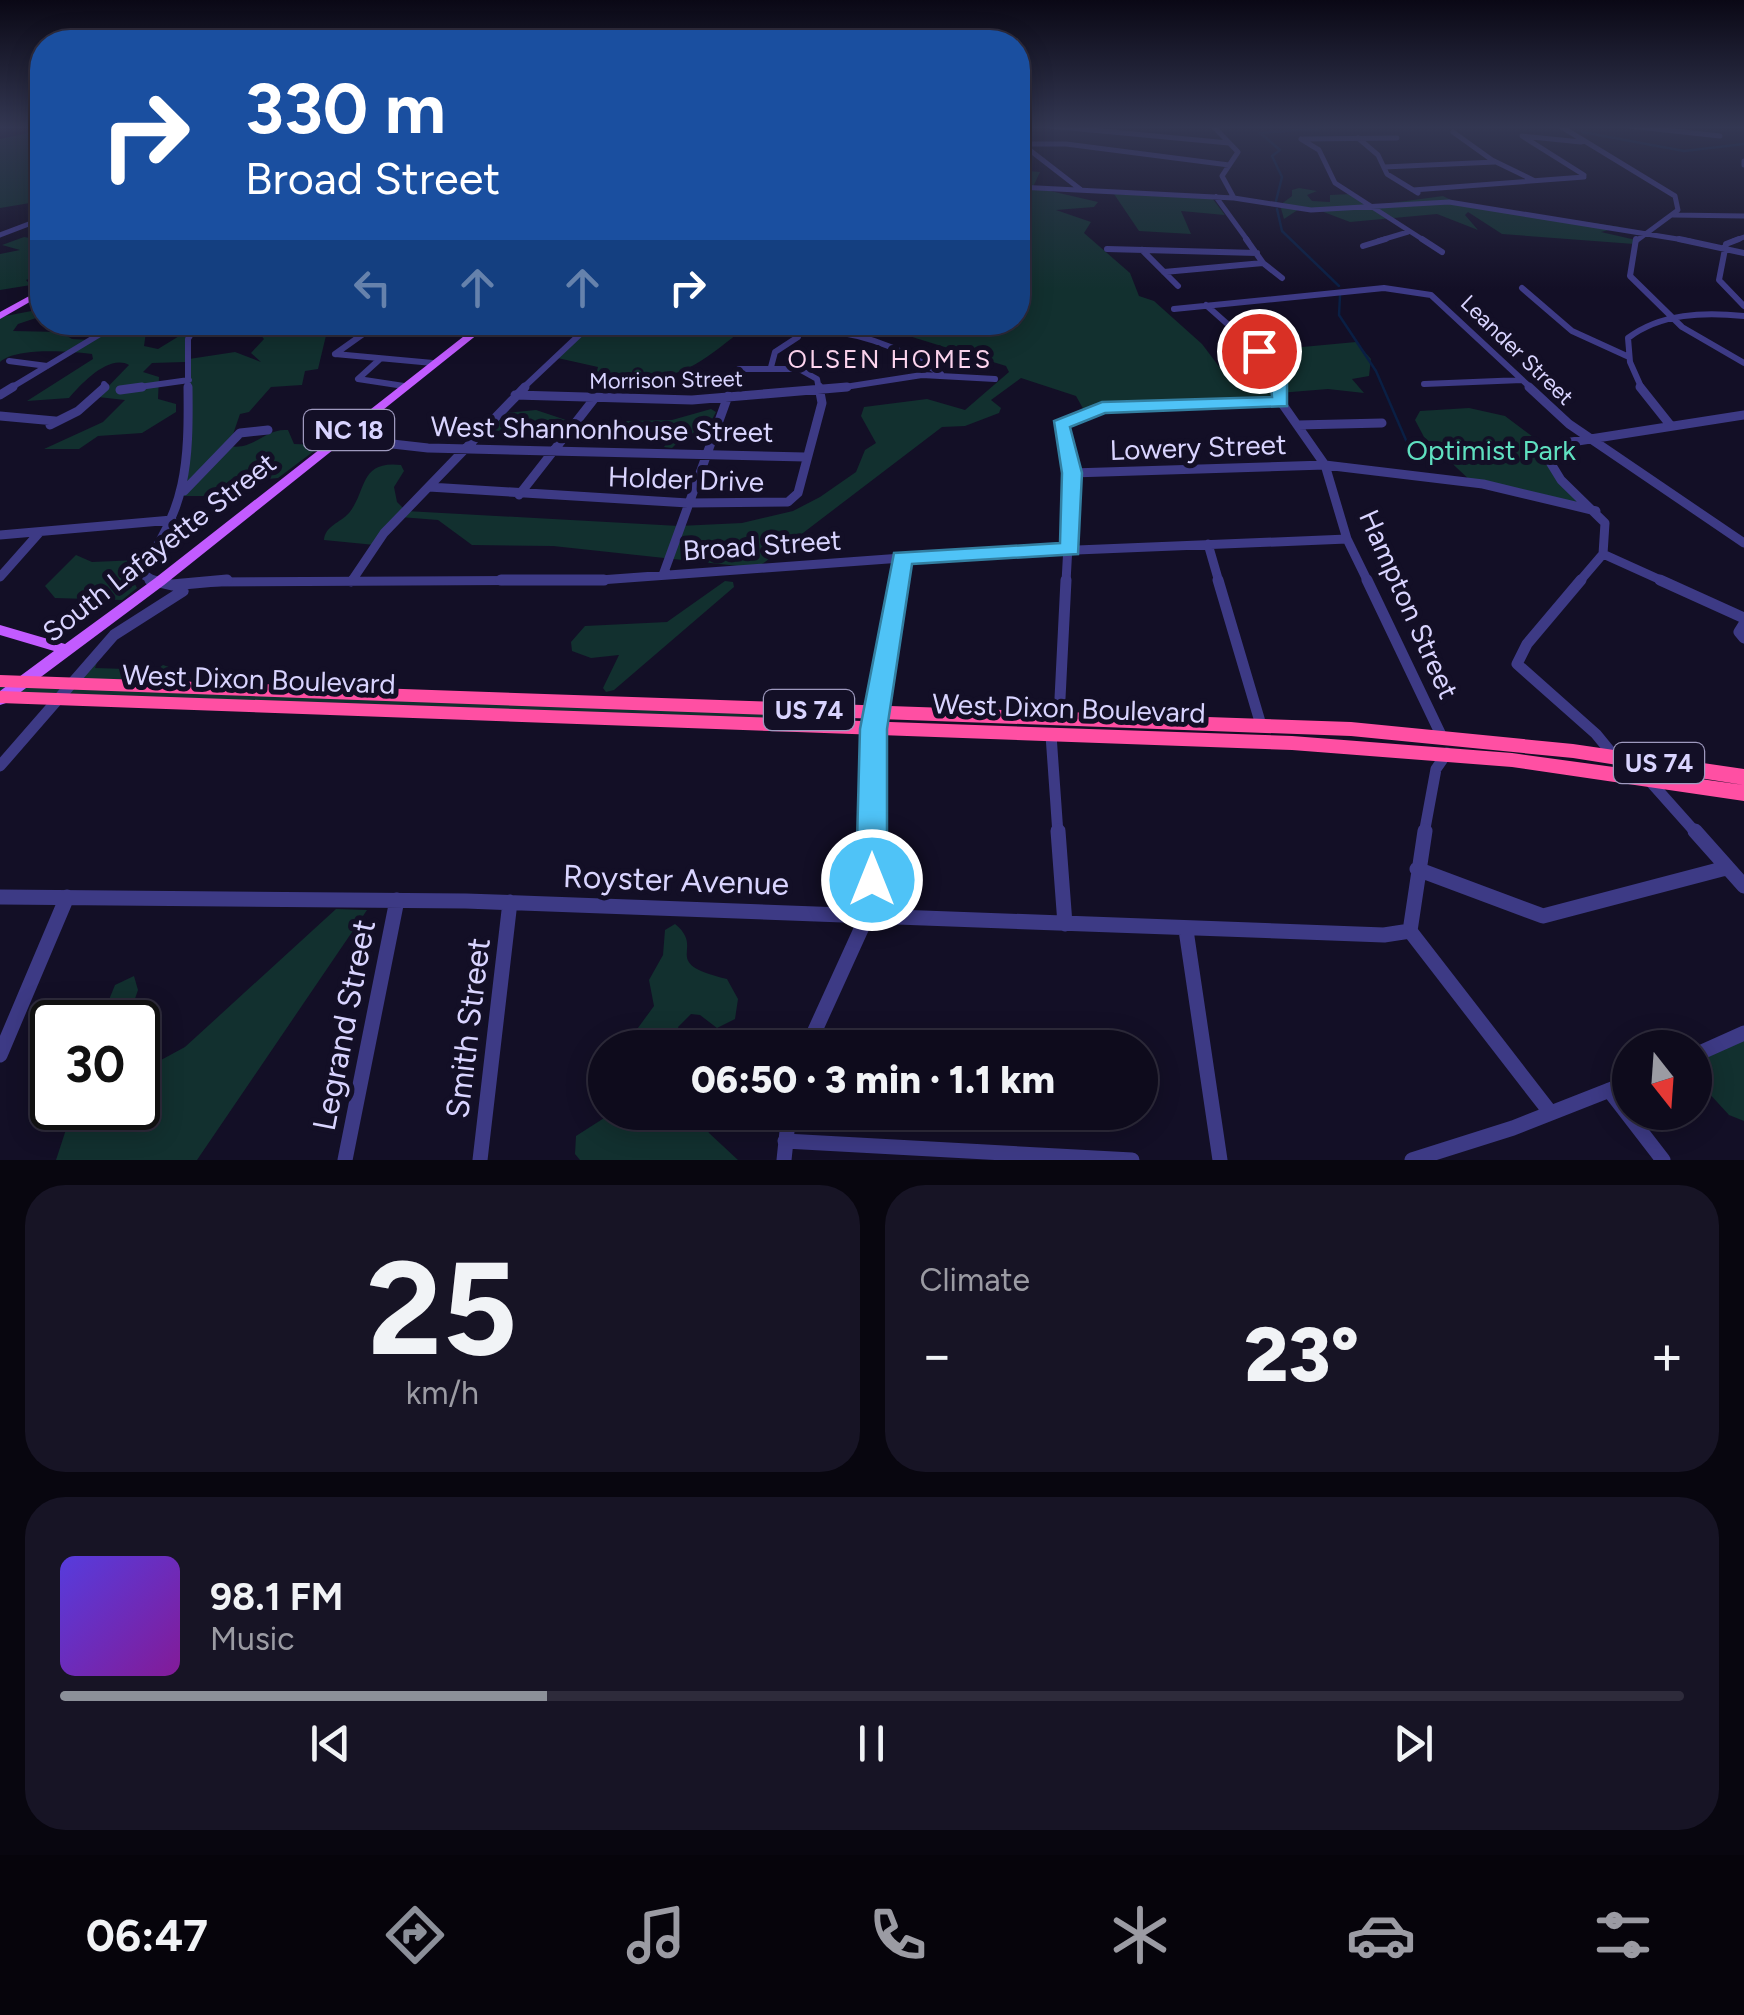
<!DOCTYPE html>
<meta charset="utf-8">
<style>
body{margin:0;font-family:Figtree,sans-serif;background:#171425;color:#f1f3f6;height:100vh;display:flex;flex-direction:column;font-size:38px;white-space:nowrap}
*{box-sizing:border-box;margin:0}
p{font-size:32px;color:#9b9ba3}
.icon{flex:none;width:55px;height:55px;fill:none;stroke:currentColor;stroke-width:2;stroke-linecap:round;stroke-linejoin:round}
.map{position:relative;height:1160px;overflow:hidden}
.sheet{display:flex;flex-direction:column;gap:25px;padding:25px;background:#08060f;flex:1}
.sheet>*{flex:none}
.hud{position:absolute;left:30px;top:30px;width:1000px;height:305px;border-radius:40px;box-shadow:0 5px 25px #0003,0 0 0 2px #2e2b3b;background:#1a4fa0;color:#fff;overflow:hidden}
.needle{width:65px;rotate:163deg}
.fabs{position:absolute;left:1612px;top:1030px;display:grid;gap:20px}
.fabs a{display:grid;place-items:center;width:100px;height:100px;border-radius:50%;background:#0e0b1c;box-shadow:0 5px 25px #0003,0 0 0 2px #2e2b3b;font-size:50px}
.speed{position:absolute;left:30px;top:1000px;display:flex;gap:20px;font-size:50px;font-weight:700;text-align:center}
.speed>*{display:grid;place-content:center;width:130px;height:130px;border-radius:50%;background:#0e0b1c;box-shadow:0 5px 25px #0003,0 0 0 2px #2e2b3b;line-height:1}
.speed .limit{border:5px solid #111;border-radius:15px;background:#fff;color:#111}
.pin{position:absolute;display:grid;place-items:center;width:85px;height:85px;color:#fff;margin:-42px;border:5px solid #fff;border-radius:50%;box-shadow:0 2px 10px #0007}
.me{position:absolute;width:110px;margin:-55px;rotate:0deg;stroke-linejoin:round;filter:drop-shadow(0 0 8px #0008)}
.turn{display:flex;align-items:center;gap:35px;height:210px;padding:0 50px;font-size:45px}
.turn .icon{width:130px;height:130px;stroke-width:2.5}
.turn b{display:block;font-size:70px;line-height:85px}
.lanes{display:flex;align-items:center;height:95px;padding:0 50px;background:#0003;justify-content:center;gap:50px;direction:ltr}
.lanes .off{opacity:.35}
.big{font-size:75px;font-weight:800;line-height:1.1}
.sheet .widget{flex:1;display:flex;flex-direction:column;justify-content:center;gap:15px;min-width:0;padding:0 35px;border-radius:40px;background:#171425}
.sheet .dial{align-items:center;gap:0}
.dial b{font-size:130px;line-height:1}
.song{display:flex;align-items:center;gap:30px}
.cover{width:120px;height:120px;border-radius:15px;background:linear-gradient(135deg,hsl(250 70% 55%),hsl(290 70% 35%))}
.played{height:10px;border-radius:5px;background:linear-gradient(90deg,#8c9099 30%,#2e2b3b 30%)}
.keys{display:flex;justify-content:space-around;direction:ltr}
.heat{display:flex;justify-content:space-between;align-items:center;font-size:55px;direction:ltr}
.sheet .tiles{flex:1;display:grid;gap:25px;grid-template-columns:1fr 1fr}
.widget:last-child{grid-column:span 2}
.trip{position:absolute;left:588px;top:1030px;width:570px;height:100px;border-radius:50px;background:#0e0b1c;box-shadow:0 5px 25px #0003,0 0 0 2px #2e2b3b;font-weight:800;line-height:100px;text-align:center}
.dock{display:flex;height:160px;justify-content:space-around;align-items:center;background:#06040b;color:#9b9ba3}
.dock .icon{width:70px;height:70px}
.dock .on{color:#8c9099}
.dock b{font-size:45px;color:#f1f3f6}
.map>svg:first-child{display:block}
</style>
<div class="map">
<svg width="1744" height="1160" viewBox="0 0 1744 1160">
<rect width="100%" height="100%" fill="#130f26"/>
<path fill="#12302f" d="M42,130V201L0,208V139Z
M1018,170L1040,172L1033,187L1098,202L1094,207L1056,210L1091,222L1084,233L1130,273L1139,296L1154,301L1202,344L1227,377L1237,381L1279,376L1259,351L1356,342L1371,359L1369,376L1352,379L1364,393L1328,389L1279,393L1281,402L1085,412L1076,396L1021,378L991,400L1001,408L999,413L965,426L942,427L757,568L553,546L472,545L438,520L400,517L375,545L324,540C325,526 340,523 349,513C367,491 359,460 401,465L404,471L394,487L397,502L406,511L679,526L742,523L793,511L820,497L856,472L865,450L876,443L861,416L864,407L927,399L965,410L1009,372L1006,366L867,323L1018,322V187H1026L1025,177Z
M1299,188L1317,191L1307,195L1312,201L1330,202V195L1351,194L1369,206L1443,196L1457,203L1620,227L1601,232L1636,240L1634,244L1502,234L1468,212L1465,215L1478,230L1437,214L1350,222L1321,211L1299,209L1284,219L1280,205L1292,196V190Z
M1114,194L1212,198L1225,215L1181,211L1191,234L1139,231Z
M24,237L42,240V274L26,280L31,285L0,290V254L20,250L2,245Z
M42,309V316L18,324L13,331L60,332L72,339L90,340L105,331L146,332L144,346L158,349L189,330L185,362L152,363L143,372L159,377L158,399L176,404V412L142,433L98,436L79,449H44L103,422L125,400L98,397L129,365C109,354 82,383 69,398L27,401L93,359L92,354C70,351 16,347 0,362V317Z
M251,323H329L318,369L305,371L302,385L271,387L249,412L240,414L229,446C254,451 264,428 288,430L294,444L322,445L278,478L238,482L218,496H181L189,359L235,352L261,362L251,353L264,339Z
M582,323H716L737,334C676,383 672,377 595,378L598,367L553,357L589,324Z
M1469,408L1505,416L1548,448L1545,458L1597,511L1474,484L1424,437L1415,420L1420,411Z
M711,409L716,412L705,433L683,437L672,448L664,447L679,424C655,424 640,451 615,434L626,421L672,420Z
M536,410L566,420L532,434L490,430L506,413Z
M76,555L92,562L139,560L129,573L137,588L122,600L55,598L45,586Z
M725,581L733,582L734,587L614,690L606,692L603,688L619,655L591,658L572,651L571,642L585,626L667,622Z
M98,659L95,668L156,670L163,665L190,674L181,681L78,679Z
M0,685L860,718H691L0,692Z
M336,909L367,910L197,1160H56L73,1108H138V1062L161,1060L185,1047Z
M675,924C707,950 657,962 727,979L738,999L735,1019L717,1028L700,1015L691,1014L678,1027L686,1047H624L654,1006L649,980L663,955L665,930Z
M134,976L138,990L127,1022H100L115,985Z
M1744,1033V1121L1729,1115L1695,1078V1055Z
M612,1113H697L709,1133L738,1160H580L575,1154L576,1136Z"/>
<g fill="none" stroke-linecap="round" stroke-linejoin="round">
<path stroke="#0a1f44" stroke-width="2.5" d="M1392,126H1401
M1582,132L1684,151L1744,144
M1276,201L1282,177L1272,156L1280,150L1260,133L1346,126
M1277,209L1282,231L1339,286
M1340,296L1339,315L1376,371L1412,454"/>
<path stroke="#3d3a85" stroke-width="5" d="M1049,126L1229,143
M1213,126L1238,152L1222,176L1234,198
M1560,126L1675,196L1678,210L1636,241
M1629,126L1720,136
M1453,132L1492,160L1533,180
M1358,138L1378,155L1387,174L1418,193
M1301,139L1319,150L1335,183L1425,241
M1303,139L1397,138
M1018,141L1080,189
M1581,142L1522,136L1584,175
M1021,144H1066L1229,165
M1744,161V165
M1384,167L1495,162
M1018,187L1234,198L1311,210L1449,202L1690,241
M1413,190L1584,177
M1216,197L1248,241
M1673,215L1744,216
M0,235L42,219
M1378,241L1408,232
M1733,241L1744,237"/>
<path stroke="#3d3a85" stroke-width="6" d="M1246,239L1263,263L1282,278
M1422,239L1442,252
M1636,239L1630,276L1682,327L1744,363
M1679,239L1744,253
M1739,239L1726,244L1719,280L1744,306
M1363,246L1386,239
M1107,249L1257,253
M1142,250L1178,286
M1164,272L1263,263
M1522,288L1572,331L1629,357
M1206,305L1276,367L1279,389
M1174,309L1384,288L1431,295L1532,389
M335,354L433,363
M335,354L380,322
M380,359L358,379L404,386
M9,361L47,366
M771,367L775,352L798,337L800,330C849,327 901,347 941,374
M739,369H799L817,379L819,389
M1424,384L1522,380
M9,389L120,322
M103,389L104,384
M125,389L189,380
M188,389V339L198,322
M522,389L593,322
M832,389L922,375L995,379
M1642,389L1630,362L1628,338C1661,313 1704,312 1744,316"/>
<path stroke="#3d3a85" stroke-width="9" d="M1279,387L1281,402L1325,465L1347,539L1368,582
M1529,387L1569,424L1744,543
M1640,387L1671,426
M120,390L142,387
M0,395L13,387
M515,395L692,400L847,387
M0,416L55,421
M50,425L78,411L105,387
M1298,425L1382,423
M339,438L428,448L805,457
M1072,473L1325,465L1483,484L1596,511
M429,487L688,503L788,502L798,493L822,403L819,387
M184,491L240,433L268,430
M519,495L594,399
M0,535L172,520
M1208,544L1219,582
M1603,554L1665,582
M663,575L728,396
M0,577L39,533
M156,582L139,572C187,511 189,462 188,387
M209,582L600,580L929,556L1347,539
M351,582L384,533L525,387
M898,582L902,557
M1066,582L1072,473L1060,424L1102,408L1281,402
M1579,582L1603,554L1605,523L1561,480L1545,454L1565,443L1744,415"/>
<path stroke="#3d3a85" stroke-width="11" d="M150,580L172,585L227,580
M501,580H604
M1218,580L1261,725
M1367,580L1442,737
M1581,580L1527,644L1517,664L1596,734L1614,756
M1660,580L1744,618
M1744,624L1739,632L1744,638
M1059,718L1066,580
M1051,735L1058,834
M0,766L114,635L183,591L181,587
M1648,779L1697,834
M871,834L874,729L898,580
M1424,834L1436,769L1447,753"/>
<path stroke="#3d3a85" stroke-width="15" d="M1058,831L1065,924
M1695,831L1744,886
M1417,869L1543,916L1726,868
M0,897L466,901L1384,935L1410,931
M1186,930L1220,1160
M1410,931L1550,1112
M1410,931L1425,831
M807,1048L868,914L871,831
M0,1055L67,897
M1695,1055L1744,1033
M1609,1090L1663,1160
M785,1141L1132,1160
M345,1160L397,900
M480,1160L510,902
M784,1160L789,1112
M1412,1160L1513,1128L1630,1082"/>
<path fill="#c25bff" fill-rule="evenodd" d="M42,289V295L0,319V312Z
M482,322H493L164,585L6,703L0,705V691L54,651L0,635V625L65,644L154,579Z"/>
<path fill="#ff4fa3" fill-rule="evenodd" d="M0,675L1351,722L1573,744L1744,769V785L1573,758L1351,736L0,687Z
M0,691L1292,736L1512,753L1744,785V801L1512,767L1292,750L0,703Z"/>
</g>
<linearGradient id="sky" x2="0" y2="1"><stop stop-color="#0a0815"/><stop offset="0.44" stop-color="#333752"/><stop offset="1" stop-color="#333752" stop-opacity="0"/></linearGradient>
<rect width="1744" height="289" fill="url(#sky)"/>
<path fill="#4fc3f7" stroke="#337fa1" stroke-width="2.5" d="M1253,347H1265L1287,372V406L1105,413L1070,427L1082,473L1078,554L912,564L887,729V880L883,889L872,893L861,889L856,880L860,729L894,553L1060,543L1062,473L1054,421L1102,402L1272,397L1270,373L1251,351Z"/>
<g text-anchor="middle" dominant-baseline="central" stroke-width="10" stroke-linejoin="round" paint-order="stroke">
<g font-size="22" fill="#d9d4ff" stroke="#130f26">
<text transform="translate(1517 350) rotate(44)">Leander Street</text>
<text transform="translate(666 380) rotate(-1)">Morrison Street</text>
</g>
<g font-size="25" letter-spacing="2.5" fill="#ffd6f0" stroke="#130f26">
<text x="890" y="359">OLSEN HOMES</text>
</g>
<g fill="#130f26" stroke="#9e99be" stroke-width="2.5">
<rect x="304" y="410" width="90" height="40" rx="8"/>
<rect x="764" y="690" width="90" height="40" rx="8"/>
<rect x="1614" y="743" width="90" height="40" rx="8"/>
</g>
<g font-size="25" font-weight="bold" fill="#d9d4ff">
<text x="349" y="430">NC 18</text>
<text x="809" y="710">US 74</text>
<text x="1659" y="763">US 74</text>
</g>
<g font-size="28" fill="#d9d4ff" stroke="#130f26">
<text transform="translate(602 429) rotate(1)">West Shannonhouse Street</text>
<text transform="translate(1198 447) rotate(-2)">Lowery Street</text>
<text transform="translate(686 479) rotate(2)">Holder Drive</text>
<text transform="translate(762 545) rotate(-4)">Broad Street</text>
<text transform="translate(159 547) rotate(-38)">South Lafayette Street</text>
<text transform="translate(1409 604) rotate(66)">Hampton Street</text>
<text transform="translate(259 679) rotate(2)">West Dixon Boulevard</text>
<text transform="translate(1069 708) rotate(2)">West Dixon Boulevard</text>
</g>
<g font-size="28" fill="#5fe0c0" stroke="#130f26">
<text x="1491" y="450">Optimist Park</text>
</g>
<g font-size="32" fill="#d9d4ff" stroke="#130f26">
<text transform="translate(676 880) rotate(2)">Royster Avenue</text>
<text transform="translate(344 1025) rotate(-79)">Legrand Street</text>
<text transform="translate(468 1028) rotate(-83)">Smith Street</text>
</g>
</g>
</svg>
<div class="fabs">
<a><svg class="needle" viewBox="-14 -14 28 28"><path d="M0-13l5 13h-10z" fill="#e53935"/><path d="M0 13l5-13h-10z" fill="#9b9ba3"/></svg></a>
</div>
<div class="speed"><div class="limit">30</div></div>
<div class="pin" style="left:1259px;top:351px;background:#d93025"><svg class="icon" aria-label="arrive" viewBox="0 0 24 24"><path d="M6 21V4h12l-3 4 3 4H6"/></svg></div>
<svg class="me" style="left:872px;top:880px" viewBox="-20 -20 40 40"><circle r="17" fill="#4fc3f7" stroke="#fff" stroke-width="3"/><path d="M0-11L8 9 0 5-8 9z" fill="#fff"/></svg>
<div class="trip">06:50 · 3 min · 1.1 km</div>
<div class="hud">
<div class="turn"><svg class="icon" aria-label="right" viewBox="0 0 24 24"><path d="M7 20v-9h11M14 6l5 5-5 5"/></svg><div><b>330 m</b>Broad Street</div></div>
<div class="lanes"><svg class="icon off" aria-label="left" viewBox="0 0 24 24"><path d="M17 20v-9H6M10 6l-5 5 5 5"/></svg><svg class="icon off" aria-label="ahead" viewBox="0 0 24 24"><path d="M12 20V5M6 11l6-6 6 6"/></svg><svg class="icon off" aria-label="ahead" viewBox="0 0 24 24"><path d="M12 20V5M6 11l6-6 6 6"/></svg><svg class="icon" aria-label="right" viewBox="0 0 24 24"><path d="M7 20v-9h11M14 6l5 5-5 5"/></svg></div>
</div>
</div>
<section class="sheet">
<div class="tiles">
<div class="widget dial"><b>25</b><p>km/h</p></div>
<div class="widget"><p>Climate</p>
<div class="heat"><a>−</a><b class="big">23°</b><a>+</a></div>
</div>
<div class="widget">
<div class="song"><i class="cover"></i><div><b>98.1 FM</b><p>Music</p></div></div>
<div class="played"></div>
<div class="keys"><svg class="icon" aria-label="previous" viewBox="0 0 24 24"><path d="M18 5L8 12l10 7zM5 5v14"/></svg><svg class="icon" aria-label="pause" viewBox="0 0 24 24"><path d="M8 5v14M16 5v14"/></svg><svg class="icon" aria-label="next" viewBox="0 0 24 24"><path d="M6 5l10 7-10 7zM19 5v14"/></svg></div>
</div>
</div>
</section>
<nav class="dock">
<b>06:47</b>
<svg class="icon on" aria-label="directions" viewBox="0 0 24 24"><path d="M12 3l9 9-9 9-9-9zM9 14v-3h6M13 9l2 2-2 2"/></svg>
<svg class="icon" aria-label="music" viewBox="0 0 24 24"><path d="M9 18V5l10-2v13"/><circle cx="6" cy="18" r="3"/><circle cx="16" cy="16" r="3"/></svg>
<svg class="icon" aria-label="phone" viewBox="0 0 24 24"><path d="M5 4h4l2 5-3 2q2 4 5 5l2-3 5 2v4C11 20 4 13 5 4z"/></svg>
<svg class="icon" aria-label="climate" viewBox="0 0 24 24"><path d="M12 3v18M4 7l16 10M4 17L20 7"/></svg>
<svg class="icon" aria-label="car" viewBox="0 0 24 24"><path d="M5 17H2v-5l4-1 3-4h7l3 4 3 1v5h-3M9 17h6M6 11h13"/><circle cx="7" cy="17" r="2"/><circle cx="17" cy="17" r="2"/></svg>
<svg class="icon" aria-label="filters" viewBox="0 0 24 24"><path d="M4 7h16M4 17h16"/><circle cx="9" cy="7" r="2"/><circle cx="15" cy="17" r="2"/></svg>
</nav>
